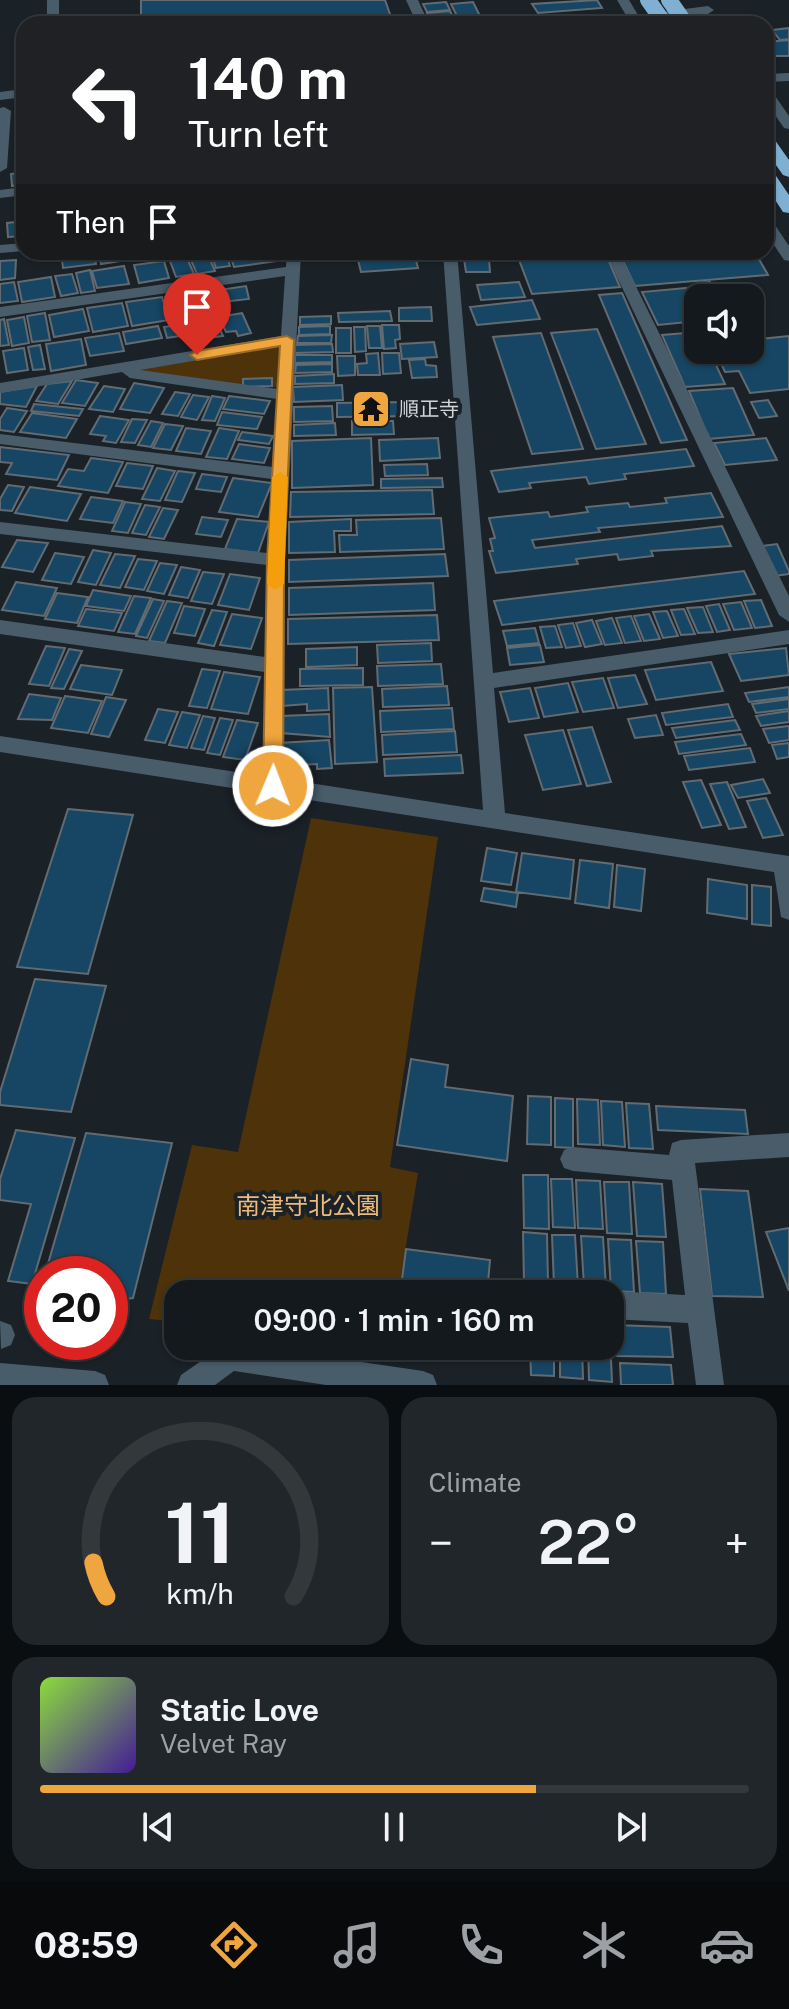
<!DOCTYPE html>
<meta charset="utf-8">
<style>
body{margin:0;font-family:"Public Sans","Noto Sans JP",sans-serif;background:#21262a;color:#f1f3f6;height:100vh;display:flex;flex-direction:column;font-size:30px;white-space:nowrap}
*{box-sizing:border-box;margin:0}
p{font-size:26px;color:#9da0a4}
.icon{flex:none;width:44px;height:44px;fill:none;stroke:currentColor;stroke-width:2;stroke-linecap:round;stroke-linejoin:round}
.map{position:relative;height:1385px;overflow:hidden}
.details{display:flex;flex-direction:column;gap:12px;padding:12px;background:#0b0e10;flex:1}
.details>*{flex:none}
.banner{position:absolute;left:16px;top:16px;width:758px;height:244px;border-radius:24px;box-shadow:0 2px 6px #0004,0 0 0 2px #33383b;background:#202124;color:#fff;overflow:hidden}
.buttons{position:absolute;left:684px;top:284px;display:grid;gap:16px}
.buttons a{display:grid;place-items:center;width:80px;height:80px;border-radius:16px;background:#14191d;box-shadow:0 2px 6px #0004,0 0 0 2px #33383b;font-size:40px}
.speed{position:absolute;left:24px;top:1256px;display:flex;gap:16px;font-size:40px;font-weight:700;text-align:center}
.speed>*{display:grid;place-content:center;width:104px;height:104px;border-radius:50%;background:#14191d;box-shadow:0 2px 6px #0004,0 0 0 2px #33383b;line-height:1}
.speed .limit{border:12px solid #d22;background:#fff;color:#111}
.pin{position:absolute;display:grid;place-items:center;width:68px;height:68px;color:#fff;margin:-82px -34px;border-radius:50% 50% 50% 0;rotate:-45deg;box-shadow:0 0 8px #0007}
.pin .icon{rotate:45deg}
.me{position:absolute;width:88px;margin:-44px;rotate:1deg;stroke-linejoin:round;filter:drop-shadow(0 0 6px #0008)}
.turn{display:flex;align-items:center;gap:28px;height:168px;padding:0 40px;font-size:36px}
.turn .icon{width:104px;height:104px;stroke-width:2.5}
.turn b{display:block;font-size:56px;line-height:68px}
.then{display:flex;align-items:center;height:76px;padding:0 40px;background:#0003;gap:16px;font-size:30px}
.big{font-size:60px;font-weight:600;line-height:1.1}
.details .widget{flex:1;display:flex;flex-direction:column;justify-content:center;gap:12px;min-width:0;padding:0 28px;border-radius:24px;background:#21262a}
.details .dial{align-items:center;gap:0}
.dial svg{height:208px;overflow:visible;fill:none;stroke:#33383b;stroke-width:7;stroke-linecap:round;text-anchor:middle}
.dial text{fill:#f1f3f6;stroke:none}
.song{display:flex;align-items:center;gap:24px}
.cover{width:96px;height:96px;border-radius:12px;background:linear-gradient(135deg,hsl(90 70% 55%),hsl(260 70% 35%))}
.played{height:8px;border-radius:4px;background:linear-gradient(90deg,#f0a63e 70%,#33383b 70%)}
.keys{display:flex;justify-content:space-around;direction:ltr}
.heat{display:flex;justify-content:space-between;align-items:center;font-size:44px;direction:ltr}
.details .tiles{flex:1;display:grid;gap:12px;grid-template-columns:1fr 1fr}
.widget:last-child{grid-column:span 2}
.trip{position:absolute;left:164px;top:1280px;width:460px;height:80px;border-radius:24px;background:#14191d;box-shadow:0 2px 6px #0004,0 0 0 2px #33383b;font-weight:600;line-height:80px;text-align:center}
.tab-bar{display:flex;height:128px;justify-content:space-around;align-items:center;background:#080a0c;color:#9da0a4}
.tab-bar .icon{width:56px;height:56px}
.tab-bar .on{color:#f0a63e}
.tab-bar b{font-size:36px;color:#f1f3f6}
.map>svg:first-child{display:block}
</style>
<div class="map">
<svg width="789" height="1385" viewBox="0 0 789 1385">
<rect width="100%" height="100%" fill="#1a2127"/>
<path fill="#4e3209" d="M280,347L277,387L242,388L139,373L141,367Z
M311,818L438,837L390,1167L418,1173L398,1294H178V1322L149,1319L192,1145L238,1152Z"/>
<path fill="#164664" stroke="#626b71" stroke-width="2" d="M141,0H385L392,20L358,24H141Z
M597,0L602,8L538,13L532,4Z
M446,2L450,10L427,12L423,4Z
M473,2L484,24H461L451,4Z
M450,11L454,19L431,21L427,13Z
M789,28V39L780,40L772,30Z
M789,40V56H766V42Z
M23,172L24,184L12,186L11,174Z
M24,221V236L8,237L7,223Z
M61,252H93L96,264L63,268Z
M99,252H125L127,260L101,264Z
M229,252H274L277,261L234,267Z
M516,252H605L620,287L532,294Z
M698,252H755L768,275L635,286L622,259Z
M226,254L230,266L216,268L212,256Z
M208,255L215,271L197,274L190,258Z
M415,256L418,268L361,272L358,260Z
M187,258L194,274L176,277L170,261Z
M464,259H489L490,272H466Z
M16,260L15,278L0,280V261Z
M164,261L169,278L139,283L134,265Z
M124,266L129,284L97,288L92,271Z
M90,270L95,291L81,293L76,273Z
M72,274L78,293L61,296L55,276Z
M51,277L55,297L22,302L18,282Z
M14,282L18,301L0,303V284Z
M519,282L525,297L481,300L477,285Z
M710,282L718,298H706L698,283Z
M246,286L249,299L222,302L219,290Z
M696,287L701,298H698V310L694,311L698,321L658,325L642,292Z
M203,291L211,314L191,318L183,294Z
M622,293L687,440L661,443L599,295Z
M181,295L188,317L172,319L165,297Z
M162,297L169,320L132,326L126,302Z
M532,300L540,319L477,325L470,307Z
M122,303L128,326L93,332L87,308Z
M431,307L432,321H399V308Z
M83,309L89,331L54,337L49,315Z
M390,311L392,321L339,322L338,313Z
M45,313L50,340L32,342L27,316Z
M242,313L251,333L238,336L236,331L226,332L219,317Z
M331,316V324L300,325V317Z
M24,317L29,343L12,346L7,320Z
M215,318L223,336L208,338L201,321Z
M4,319L9,345L0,346V320Z
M197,322L201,333L167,338L164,327Z
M382,325H399L400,339L395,340L396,348L384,349Z
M158,326L162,338L126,344L123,332Z
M330,326V334L299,335V327Z
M367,326H380L382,348H369Z
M354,327H365L366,351L355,352Z
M336,328H351V353H336Z
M597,329L646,444L596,449L551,333Z
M698,332V350H709L725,384L685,387L662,335Z
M119,333L124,351L90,356L85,338Z
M541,333L583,449L532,454L493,337Z
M332,335L331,343H297L298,336Z
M789,336V389L750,393L739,371L725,372L719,359L751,356L750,340Z
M81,339L86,365L51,371L46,344Z
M434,342L437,357L402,359L400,344Z
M332,344L333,352L295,353V345Z
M40,345L45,369L33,370L28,347Z
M24,348L28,370L7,373L3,351Z
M378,353L380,375H358L357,364L367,363L366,354Z
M382,353H399L401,373L383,374Z
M295,355H332V362L295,363Z
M337,356H355V375L338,376Z
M425,359L426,365L436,366L437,377L412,378L409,360Z
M332,364V372L295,373L296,365Z
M334,374V383L295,384V376Z
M272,378V386L243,387V379Z
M76,380L98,383L85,406L62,403Z
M72,381L58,404L36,401L47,384Z
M134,383L164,388L150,413L120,409Z
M342,385L343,400L294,402L293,387Z
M37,386L26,407L0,404V392Z
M104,386L125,389L113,412L89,409Z
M733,388L754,435L709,439L689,391Z
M175,392L190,394L178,416L162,414Z
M193,395L209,397L197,420L181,417Z
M212,396L225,398L215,421L202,420Z
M229,396L270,401L264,414L223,409Z
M768,400L777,416L759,418L751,402Z
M403,402V406H420V416L337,417V403Z
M34,404L83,409L79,416L31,411Z
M332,406L333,421L294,422V407Z
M7,408L27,411L14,432L0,430V419Z
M222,412L262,417L257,429L217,425Z
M32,413L77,419L66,438L20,432Z
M100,416L129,420L116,443L103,441L106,436L90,434Z
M132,419L147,420L135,443L121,442Z
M151,421L163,423L151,447L138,445Z
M352,421H393L394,434L352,435Z
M335,423L336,435L294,436V425Z
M165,424L183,426L171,450L153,448Z
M186,428L211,431L201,454L176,451Z
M219,428L239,431L227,459L206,457Z
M242,432L273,436L269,444L238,440Z
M371,438L373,485L292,488V441Z
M438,438L440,458L380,461L379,440Z
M766,438L777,460L725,465L714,443Z
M239,444L270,448L264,463L232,459Z
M0,447L69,455L57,480L6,474L12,463L0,462Z
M686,449L694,466L624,474L626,479L589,484L586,477L529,483L531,488L499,492L491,471Z
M91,458L123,462L108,493L58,486L68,469L84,471Z
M127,463L153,466L143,489L116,486Z
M427,464L428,475L385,476L384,465Z
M157,468L175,471L160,501L142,499Z
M178,471L195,473L182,502L165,500Z
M202,474L227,477L221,492L196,489Z
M233,478L272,483L258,517L219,512Z
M442,478L443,487L381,488V479Z
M8,485L24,487L12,511L0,510V499Z
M30,487L81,494L67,521L15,513Z
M432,490L434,514L290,517L291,492Z
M711,493L723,517L598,528L600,532L532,540L535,548L722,526L731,546L651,551L653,556L619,560L617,554L576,559L578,564L496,573L489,551H493L490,539L495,538L489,518L548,512L550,517L588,512L586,507L628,503L630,507L667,503L665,498Z
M91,497L123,501L113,523L80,519Z
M125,502L141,504L128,533L112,531Z
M145,505L160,507L146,535L132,533Z
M163,508L178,510L164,539L149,537Z
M202,517L228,520L221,537L196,534Z
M441,518L444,549L340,552L339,535H357L356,520Z
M237,519L269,522L258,553L225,549Z
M351,519V531H334L335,552L289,553V522Z
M17,540L48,543L33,572L2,567Z
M777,544L789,571V574L775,576L762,546Z
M93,550L111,553L96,585L78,582Z
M55,553L84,557L71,584L42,580Z
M115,554L135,556L120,588L100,585Z
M445,554L448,576L289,582V560Z
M138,559L157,561L144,590L125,587Z
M160,563L177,565L164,594L147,591Z
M181,567L200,570L188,598L169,595Z
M744,571L755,594L502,625L494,601Z
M203,572L224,574L212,604L191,601Z
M230,574L260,578L249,610L218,605Z
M16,582L57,588L44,616L2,610Z
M433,583L435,610L289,615V588Z
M93,590L131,596L124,611L86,606Z
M57,593L88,597L77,623L45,619Z
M134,596L151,598L135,634L118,632Z
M153,599L164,601L147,638L136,636Z
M761,600L772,626L755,628L744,601Z
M167,601L182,603L165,643L149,641Z
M741,602L752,628L734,630L723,604Z
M719,604L730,630L717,632L706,606Z
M184,606L205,609L195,636L174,633Z
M703,607L713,632L698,633L687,608Z
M86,609L122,613L114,631L78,626Z
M684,609L695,634L681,635L671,610Z
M212,610L227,612L214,646L198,643Z
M667,611L678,636L663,638L653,612Z
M232,614L262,618L251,649L220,645Z
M649,614L660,639L644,641L634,616Z
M437,615L439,640L288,644V619Z
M631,616L641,641L625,643L616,618Z
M612,618L622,643L605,645L596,621Z
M592,620L602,644L585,647L576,623Z
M573,623L581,646L566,648L558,625Z
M555,626L562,647L546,648L540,627Z
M535,628L539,643L507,646L503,631Z
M431,643L432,661L378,663L377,645Z
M540,645L544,662L510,665L507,648Z
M46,646L65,648L49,686L29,684Z
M357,647V665L306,667V649Z
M786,648L789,675L741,681L729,654Z
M69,649L82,651L64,689L51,688Z
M711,662L723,691L656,700L645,670Z
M441,664L443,684L378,686L377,666Z
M81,665L122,670L112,695L70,689Z
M363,668V685L300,686V669Z
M202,669L220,671L207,708L189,706Z
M224,672L260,677L248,714L211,709Z
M635,675L647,704L618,708L608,678Z
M603,678L614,708L583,712L572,682Z
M568,683L578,712L544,717L535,688Z
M447,686L449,705L383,707L382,689Z
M372,687L377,762L335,764L333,688Z
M789,687V697L749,702L745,693Z
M328,688L329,710L307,711V704L282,706L281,690Z
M530,688L539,718L509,722L500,692Z
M29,694L61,698L52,720L18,719Z
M65,696L102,701L88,733L51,728Z
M106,697L126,700L109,737L91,734Z
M789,699V709L756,713L752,704Z
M728,704L733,717L666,725L662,713Z
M452,708L454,729L381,732L380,711Z
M158,709L178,712L165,743L145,740Z
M789,711V722L761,726L756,716Z
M182,712L200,715L187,748L169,745Z
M329,714L330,737L281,733V716Z
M656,715L663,735L635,738L628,719Z
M203,716L215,718L204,750L191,748Z
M220,718L233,720L220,755L207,753Z
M237,720L258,723L245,760L223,757Z
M735,720L740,730L676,738L672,728Z
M789,726V740L769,743L763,729Z
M592,727L611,782L587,786L568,730Z
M563,730L581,784L543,790L525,735Z
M455,731L457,752L383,755L382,735Z
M741,734L746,745L679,754L675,742Z
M329,740L332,768L317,769V764L281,766L279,743Z
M789,743V757L777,759L772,745Z
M750,748L755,762L689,770L684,756Z
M461,755L463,773L385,776L384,759Z
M763,779L770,793L738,798L731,785Z
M701,780L721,825L702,828L683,782Z
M727,782L746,827L729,829L710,784Z
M766,798L783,835L763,838L747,801Z
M68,809L133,815L88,974L17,967Z
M487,848L517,853L511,885L481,881Z
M522,853L574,860L570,899L516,892Z
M580,860L613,864L609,908L575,903Z
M617,865L645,869L641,911L614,907Z
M708,879L747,885V919L707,913Z
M752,885L771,887V926L752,924Z
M484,888L518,893L516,907L481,901Z
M35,979L106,986L71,1112L0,1105V1092Z
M411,1059L448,1065L445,1087L513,1096L507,1161L397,1145Z
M528,1096L551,1097V1145L527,1144Z
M555,1098L573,1099V1148L555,1147Z
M577,1099L598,1100L600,1145L578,1144Z
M601,1101L622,1102L625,1147L603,1145Z
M626,1103L649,1104L653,1149L629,1148Z
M656,1106L745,1110L748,1134L658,1130Z
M16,1130L75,1138L32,1284L8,1281L31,1204L0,1200V1179Z
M86,1133L172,1143L133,1298L110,1301V1274H45Z
M523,1175H548L549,1229L524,1228Z
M551,1179H572L575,1228L553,1227Z
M576,1180L600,1181L603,1229L578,1228Z
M604,1182H629L632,1234L607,1233Z
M633,1182L662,1184L666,1237L637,1236Z
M700,1189L748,1191L763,1297L712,1296Z
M789,1228V1291L766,1232Z
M523,1232L547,1234L548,1283L524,1282Z
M552,1235H575L578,1286H554Z
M581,1236L603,1237L606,1288L584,1287Z
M608,1239L631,1240L634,1292L611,1291Z
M636,1241L663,1242L666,1294L640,1293Z
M406,1249L490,1260L487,1294H400Z
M614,1325L670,1327L673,1357L617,1356Z
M610,1336L612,1382L589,1380L588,1346H610Z
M530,1346H554V1376L531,1375Z
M560,1346H582L583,1379L560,1377Z
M620,1363L671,1365L673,1385H621Z"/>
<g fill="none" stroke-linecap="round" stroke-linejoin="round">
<path fill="#495c6a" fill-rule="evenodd" d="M47,0H59V24H47Z
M406,0H418L429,24H417Z
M617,0H629L638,15L708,6L714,10L708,14L643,22L644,24H590L627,17Z
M789,73V81L766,82V74Z
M24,89V97L0,100V92Z
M766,89L771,90L789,116V129L784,128L766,102Z
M4,107L11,111L7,168L0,172V108Z
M24,187V195L0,198V190Z
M766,218L771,219L789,246V261L784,260L766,233Z
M24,243V251L0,253V245Z
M287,252H301L285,560L284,779L483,810L443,252H457L493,673L789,630V644L494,688L505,813L789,856V920L781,917L774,872L0,752V736L263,776L265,672L0,634V620L265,657L267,565L0,534V522L267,553L272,479L0,444V434L273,467L277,399L130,378L122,372L0,393V383L281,336L285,276L0,317V307L286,267ZM281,346L278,389L140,370Z
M605,252H619L789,596V622L779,615Z
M789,1133V1157L695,1163L724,1385H696L688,1323L610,1319V1294H604L610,1291L685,1295L672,1180L573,1171L564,1168L560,1159L564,1150L573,1147L669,1155L672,1143L681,1140Z
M0,1321L11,1325L15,1335L11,1345L1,1349Z
M252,1346L423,1371L433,1375L437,1385H326L234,1371L215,1385H177L181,1375L221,1347Z
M0,1363L95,1371L105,1375L109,1385H0Z"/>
<path fill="#7fb0d2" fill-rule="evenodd" d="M766,134L772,136L789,160V177L783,175L766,151Z
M766,168L772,170L789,195V213L783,212L766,186Z"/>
<path stroke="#7fb0d2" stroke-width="16" d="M648,0L665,24
M669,0L686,24"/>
</g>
<path fill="#f0a63e" stroke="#9c6c28" stroke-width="2" d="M287,336L294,340L284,560L283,786L273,794L263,786L267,560L280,346L197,360L190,355L197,351Z"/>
<path fill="#f59e0b" d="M280,472L288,477L284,584L275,590L267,584L272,477Z"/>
<defs>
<symbol id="temple-square" viewBox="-11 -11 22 22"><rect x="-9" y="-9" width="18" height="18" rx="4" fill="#f0a63e" stroke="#1a2127"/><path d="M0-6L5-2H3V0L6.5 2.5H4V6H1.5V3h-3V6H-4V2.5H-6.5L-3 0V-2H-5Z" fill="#111"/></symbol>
</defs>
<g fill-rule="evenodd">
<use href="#temple-square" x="349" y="387" width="44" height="44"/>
</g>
<g text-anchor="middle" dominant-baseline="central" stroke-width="8" stroke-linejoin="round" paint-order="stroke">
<g font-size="20" fill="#d0d5d8" stroke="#1a2127" text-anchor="start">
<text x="399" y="409">順正寺</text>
</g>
<g font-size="24" fill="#eeba79" stroke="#1a2127">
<text x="308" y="1205">南津守北公園</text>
</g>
</g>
</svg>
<div class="buttons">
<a><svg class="icon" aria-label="sound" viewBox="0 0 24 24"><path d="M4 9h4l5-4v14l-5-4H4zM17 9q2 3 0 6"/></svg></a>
</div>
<div class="speed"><div class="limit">20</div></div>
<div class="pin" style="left:197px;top:355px;background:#d93025"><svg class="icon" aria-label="arrive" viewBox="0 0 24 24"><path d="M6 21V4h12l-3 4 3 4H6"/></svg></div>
<svg class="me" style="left:273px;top:786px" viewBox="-20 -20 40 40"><circle r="17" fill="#f0a63e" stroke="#fff" stroke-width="3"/><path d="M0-11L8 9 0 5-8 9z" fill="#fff"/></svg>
<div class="trip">09:00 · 1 min · 160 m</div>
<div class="banner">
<div class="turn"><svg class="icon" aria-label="left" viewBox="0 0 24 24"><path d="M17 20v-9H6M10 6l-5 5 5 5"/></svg><div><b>140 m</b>Turn left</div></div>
<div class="then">Then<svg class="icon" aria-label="arrive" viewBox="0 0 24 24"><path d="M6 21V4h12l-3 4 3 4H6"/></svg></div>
</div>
</div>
<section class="details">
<div class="tiles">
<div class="widget dial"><svg viewBox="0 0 100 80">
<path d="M14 69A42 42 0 1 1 86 69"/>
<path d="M14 69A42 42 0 0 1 9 56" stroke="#f0a63e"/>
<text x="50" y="56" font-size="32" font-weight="700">11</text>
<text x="50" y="72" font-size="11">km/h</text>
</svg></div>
<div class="widget"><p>Climate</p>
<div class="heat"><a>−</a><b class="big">22°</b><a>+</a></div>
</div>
<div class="widget">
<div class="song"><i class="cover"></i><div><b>Static Love</b><p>Velvet Ray</p></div></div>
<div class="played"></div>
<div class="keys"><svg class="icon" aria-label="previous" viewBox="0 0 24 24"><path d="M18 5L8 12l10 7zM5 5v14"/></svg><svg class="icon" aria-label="pause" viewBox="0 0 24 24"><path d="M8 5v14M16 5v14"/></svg><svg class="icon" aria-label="next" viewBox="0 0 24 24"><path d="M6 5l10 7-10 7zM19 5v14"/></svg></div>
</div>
</div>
</section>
<nav class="tab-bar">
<b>08:59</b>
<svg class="icon on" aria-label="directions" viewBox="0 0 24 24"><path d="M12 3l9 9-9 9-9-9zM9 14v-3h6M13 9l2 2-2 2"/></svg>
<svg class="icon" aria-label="music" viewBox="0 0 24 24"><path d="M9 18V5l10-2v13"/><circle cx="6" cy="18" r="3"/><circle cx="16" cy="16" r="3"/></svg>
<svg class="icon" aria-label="phone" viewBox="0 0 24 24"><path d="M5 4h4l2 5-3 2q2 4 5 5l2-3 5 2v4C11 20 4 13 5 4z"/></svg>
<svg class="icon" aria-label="climate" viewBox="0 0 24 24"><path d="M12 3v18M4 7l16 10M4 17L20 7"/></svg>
<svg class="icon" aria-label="car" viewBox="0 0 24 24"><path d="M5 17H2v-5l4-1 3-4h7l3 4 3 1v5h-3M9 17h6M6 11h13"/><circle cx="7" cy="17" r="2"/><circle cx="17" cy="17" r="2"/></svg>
</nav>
